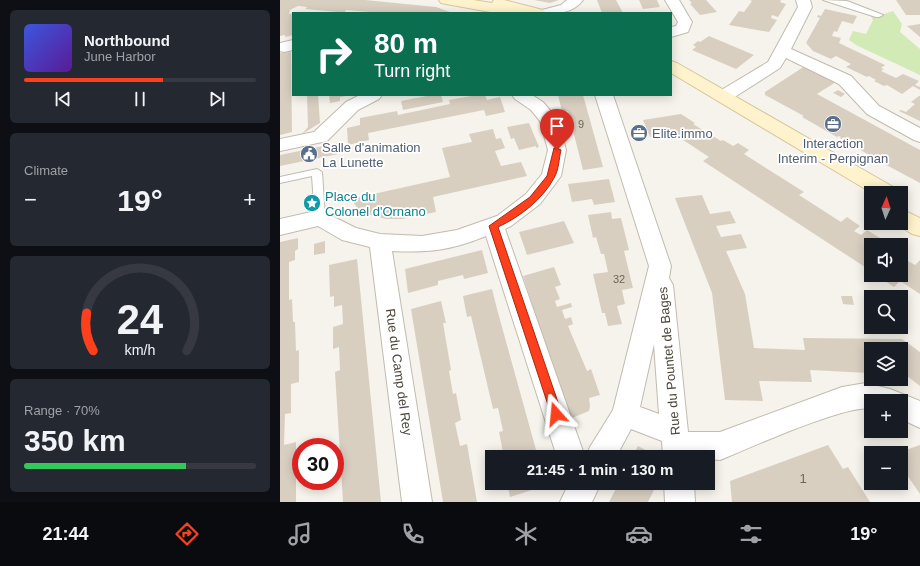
<!DOCTYPE html>
<meta charset="utf-8">
<style>
body{margin:0;font-family:Arial,sans-serif;background:#242831;color:#f1f3f6;height:100vh;display:flex;flex-direction:column;font-size:15px;white-space:nowrap}
*{box-sizing:border-box;margin:0}
p{font-size:13px;color:#9ea1a6}
.icon{flex:none;width:22px;height:22px;fill:none;stroke:currentColor;stroke-width:2;stroke-linecap:round;stroke-linejoin:round}
.map{position:relative;flex:1;overflow:hidden}
.panel{display:flex;flex-direction:column;gap:10px;padding:10px;background:#0d0f14;width:280px}
.panel>*{flex:none}
.hud{position:absolute;left:12px;top:12px;width:380px;height:84px;border-radius:0px;box-shadow:0 2px 10px #0003;background:#0b6e4f;color:#fff;overflow:hidden}
.needle{width:26px;rotate:3deg}
.buttons{position:absolute;left:584px;top:186px;display:grid;gap:8px}
.buttons a{display:grid;place-items:center;width:44px;height:44px;border-radius:0px;background:#171b24;box-shadow:0 2px 10px #0003;font-size:20px}
.speed{position:absolute;left:12px;top:438px;display:flex;gap:8px;font-size:20px;font-weight:700;text-align:center}
.speed>*{display:grid;place-content:center;width:52px;height:52px;border-radius:50%;background:#171b24;box-shadow:0 2px 10px #0003;line-height:1}
.speed .limit{border:6px solid #d22;background:#fff;color:#111}
.pin{position:absolute;display:grid;place-items:center;width:34px;height:34px;color:#fff;margin:-41px -17px;border-radius:50% 50% 50% 0;rotate:-45deg;box-shadow:0 0 4px #0007}
.pin .icon{rotate:45deg}
.me{position:absolute;width:44px;margin:-22px;rotate:342deg;stroke-linejoin:round;filter:drop-shadow(0 0 3px #0008)}
.turn{display:flex;align-items:center;gap:14px;height:84px;padding:0 16px;font-size:18px}
.turn .icon{width:52px;height:52px;stroke-width:2.5}
.turn b{display:block;font-size:28px;line-height:34px}
.big{font-size:30px;font-weight:800;line-height:1.1}
.panel .widget{flex:1;display:flex;flex-direction:column;justify-content:center;gap:6px;min-width:0;padding:0 14px;border-radius:6px;background:#242831}
.panel .dial{align-items:center;gap:0}
.dial svg{height:104px;overflow:visible;fill:none;stroke:#363941;stroke-width:7;stroke-linecap:round;text-anchor:middle}
.dial text{fill:#f1f3f6;stroke:none}
.song{display:flex;align-items:center;gap:12px}
.cover{width:48px;height:48px;border-radius:6px;background:linear-gradient(135deg,hsl(230 70% 55%),hsl(270 70% 35%))}
.played{height:4px;border-radius:2px;background:linear-gradient(90deg,#fc3f1d 60%,#363941 60%)}
.keys{display:flex;justify-content:space-around;direction:ltr}
.heat{display:flex;justify-content:space-between;align-items:center;font-size:22px;direction:ltr}
.charge{height:6px;border-radius:3px;background:linear-gradient(90deg,#34c759 70%,#363941 0)}
.trip{position:absolute;left:205px;top:450px;width:230px;height:40px;border-radius:0px;background:#171b24;box-shadow:0 2px 10px #0003;font-weight:800;line-height:40px;text-align:center}
.tabs{display:flex;height:64px;justify-content:space-around;align-items:center;background:#090b0e;color:#9ea1a6}
.tabs .icon{width:28px;height:28px}
.tabs .on{color:#fc3f1d}
.tabs b{font-size:18px;color:#f1f3f6}
main{display:flex;flex:1;min-height:0}
.map>svg:first-child{display:block}
</style>
<main>
<section class="panel">
<div class="widget">
<div class="song"><i class="cover"></i><div><b>Northbound</b><p>June Harbor</p></div></div>
<div class="played"></div>
<div class="keys"><svg class="icon" aria-label="previous" viewBox="0 0 24 24"><path d="M18 5L8 12l10 7zM5 5v14"/></svg><svg class="icon" aria-label="pause" viewBox="0 0 24 24"><path d="M8 5v14M16 5v14"/></svg><svg class="icon" aria-label="next" viewBox="0 0 24 24"><path d="M6 5l10 7-10 7zM19 5v14"/></svg></div>
</div>
<div class="widget"><p>Climate</p>
<div class="heat"><a>−</a><b class="big">19°</b><a>+</a></div>
</div>
<div class="widget dial"><svg viewBox="0 0 100 80">
<path d="M14 69A42 42 0 1 1 86 69"/>
<path d="M14 69A42 42 0 0 1 9 40" stroke="#fc3f1d"/>
<text x="50" y="56" font-size="32" font-weight="700">24</text>
<text x="50" y="72" font-size="11">km/h</text>
</svg></div>
<div class="widget"><p>Range · 70%</p><b class="big">350 km</b><div class="charge"></div></div>
</section>
<div class="map">
<svg width="640" height="502" viewBox="0 0 640 502">
<rect width="100%" height="100%" fill="#f6f3ec"/>
<path fill="#d2eab5" d="M613,11L622,24L620,32L640,49V75L578,46L569,40L573,31L586,34L593,20L591,16L587,14L601,15Z"/>
<path fill="#d8cfc1" d="M0,0H85L156,7L173,13H101L66,10L65,12H58L25,9L27,7L18,6L10,10L9,14L13,13V35L5,37V35L0,36Z
M254,0H279L270,3Z
M317,0H336L343,13H322Z
M359,0H377L380,7L363,9Z
M409,0H426L437,12L420,15L410,4L412,3Z
M470,0H501L500,2L506,4L498,17L492,15L491,18L497,20L489,32L449,25L459,11L464,12L472,1Z
M616,0H640V15H626Z
M545,9L577,16L573,24L562,21L557,32L554,31L552,36L561,38L559,43L605,65L601,68L604,69L601,71L616,78L623,74L639,81L635,85L640,87V90L633,86L622,94L607,85L604,86L594,81L596,80L589,76L587,77L566,67L571,64L556,56L551,59L533,51L526,43L540,18L537,17L538,15L541,16Z
M640,24V37L627,26Z
M429,36L474,55L456,69L412,50L416,47L413,45L418,41L420,42Z
M11,52L12,132L0,135V53Z
M525,66L556,82L537,94L640,150V183L597,160L599,158H598L596,159L560,138L561,137L559,136L557,137L522,117L524,116L485,95V92Z
M558,90L565,94L561,97L553,93Z
M27,95H38L40,123L22,134L28,127Z
M49,95H65L66,96L60,97V101L50,103Z
M152,95H161L163,102L123,110L121,101Z
M197,95H205L207,100L220,97L225,112L206,116L204,110L88,133L89,140L68,145L67,128L80,125V118L117,111L118,115L170,104L169,100Z
M278,95H303L323,167L303,170L288,111H282Z
M639,96H640V121L619,111L621,110L626,112L635,104L631,102Z
M401,114L415,123L413,124L441,141L443,140L453,146L458,143L469,150L464,154L524,192L519,195L561,222L567,217L580,226L574,231L581,235L587,230L611,245H591V271L423,161L429,157L394,134L370,137L363,120Z
M249,123L259,147L256,148V146L239,150L234,138L231,139L227,127Z
M213,129L216,139L221,138L225,148L215,151L221,166L241,162L247,176L153,197L156,212L122,219H106L91,215L78,209L71,199L170,177L162,148L192,142L189,134Z
M58,143V154L0,166V155Z
M329,179L335,202L314,205L312,199L292,202L288,184Z
M422,195L430,214L450,211L456,223L436,226L441,237L461,234L467,248L446,251L465,294L474,348L525,350L523,338L622,339L640,352V386L622,372L623,371H621V349H591V370H587L588,373L530,370L532,382L479,381L483,401L445,400L432,293L395,198Z
M331,212L332,219L341,218L349,250L344,251L353,288L342,290L345,304L337,306L342,324L328,326L325,313H322L313,274L328,272L324,254H321L316,237L313,238L308,215Z
M284,221L294,243L247,255L239,232Z
M18,238V249L15,251V260L9,262V300L12,299L13,322H15L16,351L19,350V382L11,384V413L5,414L4,445L16,442V502H0V242Z
M45,241V253L34,255V244Z
M202,250L208,273L184,279L183,275L158,281V285L128,293L125,269Z
M621,257L635,265L640,260V294L620,281L614,287L596,275H621Z
M77,259L83,319L101,502H63L55,372L60,370L59,347L53,349V327L63,324L62,305L54,307V296L50,297L49,265Z
M274,267L281,285L275,287L280,299L275,301L277,307L291,303L292,307L282,310L285,319L291,317L293,324L288,326L307,371L311,369L320,395L309,398L310,406L309,411L292,418L288,414L243,276Z
M212,289L217,309L258,457H224L219,432L223,431L218,408L213,409L191,316L187,317L183,296Z
M561,296H572L574,305L563,304Z
M161,301L166,323H163L171,370L169,371L173,394L176,393L181,420L175,423L180,446L187,444L197,502H163L131,309Z
M548,445L563,469L568,467L590,502H452L450,481Z
M640,445V494L621,466V453H617Z
M358,446L373,454L372,457H352Z
M227,483H257L258,488L230,497Z
M339,483H370L376,486L368,502H329Z"/>
<g fill="none" stroke-linecap="round" stroke-linejoin="round">
<defs>
<path id="service" d="M543,0L567,1L603,15L599,17H596Z
M37,169L42,172L45,218L44,221H36L35,218L32,176L0,183V177Z"/>
<path id="minor" d="M287,0H303C292,15 276,13 260,13L262,10L281,5Z
M385,0H399L412,22L408,32L391,37V27L396,26L398,22Z
M516,0H530L532,7L511,49L571,76L599,106L640,128V142L634,140L587,114L559,84L506,58L500,68L450,100L444,101L438,100L435,96L438,92L488,62L518,7Z
M13,40V50L4,52L0,51V43Z
M80,95H102L99,99L78,110L47,141L0,151V139L34,132L66,102Z
M232,95H252L263,102L278,120L286,150L281,176L260,204L231,226L225,229L305,457H277L206,236C172,250 149,253 112,251L152,502H122L90,247L62,240L38,226L0,235V219L40,210L76,228L100,234L142,236L177,230L217,216L246,194L262,174L268,150L260,121L251,110L235,99Z
M315,95H333L391,266L389,278L393,285L408,432H440L562,387L586,383L610,389L640,401V428L621,419V401H591V409C569,403 467,449 440,460L428,459V457H383L382,441L351,429L336,457H306L310,447L333,410L369,266ZM374,344L379,414L360,407Z
M289,483H321L312,502H280Z
M384,483H414L415,502H385Z"/>
<path id="secondary" d="M159,0H193L212,3L214,0H224L263,10L265,13H216L166,4L161,3Z
M391,61L397,63L615,188L618,193H592L391,73Z
M621,209L640,218V236L632,234L615,223H621Z"/>
</defs>
<use href="#service" stroke="#c2bbae" stroke-width="2"/>
<use href="#minor" stroke="#c2bbae" stroke-width="2"/>
<use href="#secondary" stroke="#d6c79b" stroke-width="2"/>
<use href="#service" fill="#fff" fill-rule="evenodd"/>
<use href="#minor" fill="#fff" fill-rule="evenodd"/>
<use href="#secondary" fill="#fff3cd" fill-rule="evenodd"/>
</g>
<path fill="#fc3f1d" stroke="#a42913" d="M274,148H277L281,150C279,158 279,170 274,178C263,199 240,217 218,227L282,414L280,417L276,419L272,417L271,414L209,226L250,197L267,176Z"/>
<defs>
<symbol id="office-disc" viewBox="-11 -11 22 22"><circle r="9.5" fill="#5c6f8a" stroke="#fff"/><path d="M-6-3h4V-5.5h4V-3h4V5H-6ZM-1-4.5V-3h2v-1.5ZM-6 0V1H6V0Z" fill="#fff"/></symbol>
<symbol id="civic-disc" viewBox="-11 -11 22 22"><circle r="9.5" fill="#5c6f8a" stroke="#fff"/><path d="M-.6-6.5H3V-4.5H.6V-3L4-1V1h2V6H-6V1h2V-1L-.6-3ZM-1.2 2.5V6h2.4V2.5Z" fill="#fff"/></symbol>
<symbol id="sight-disc" viewBox="-11 -11 22 22"><circle r="9.5" fill="#0f9aa8" stroke="#fff"/><path d="M0-6L1.8-2.2L6-1.7L2.9 1.2L3.7 5.4L0 3.3L-3.7 5.4L-2.9 1.2L-6-1.7L-1.8-2.2Z" fill="#fff"/></symbol>
</defs>
<g fill-rule="evenodd">
<use href="#office-disc" x="543" y="114" width="20" height="20"/>
<use href="#office-disc" x="349" y="123" width="20" height="20"/>
<use href="#civic-disc" x="19" y="144" width="20" height="20"/>
<use href="#sight-disc" x="22" y="193" width="20" height="20"/>
</g>
<g text-anchor="middle" dominant-baseline="central" stroke-width="3.5" stroke-linejoin="round" paint-order="stroke">
<g font-size="11" fill="#6e675b">
<text x="301" y="124">9</text>
<text x="339" y="279">32</text>
</g>
<g font-size="13" fill="#4e5e75" stroke="#fff" text-anchor="start">
<text x="372" y="133">Elite.immo</text>
<text x="553" y="143" text-anchor="middle">Interaction<tspan x="553" dy="15">Interim - Perpignan</tspan></text>
<text x="42" y="147">Salle d'animation<tspan x="42" dy="15">La Lunette</tspan></text>
</g>
<g font-size="13" fill="#0d838f" stroke="#fff" text-anchor="start">
<text x="45" y="196">Place du<tspan x="45" dy="15">Colonel d'Ornano</tspan></text>
</g>
<g font-size="13" fill="#4b4439" stroke="#fff">
<text transform="translate(389 361) rotate(-95)">Rue du Pountet de Bages</text>
<text transform="translate(119 372) rotate(82)">Rue du Camp del Rey</text>
</g>
<g font-size="13" fill="#6e675b">
<text x="523" y="478">1</text>
</g>
</g>
</svg>
<div class="buttons">
<a><svg class="needle" viewBox="-14 -14 28 28"><path d="M0-13l5 13h-10z" fill="#e53935"/><path d="M0 13l5-13h-10z" fill="#9ea1a6"/></svg></a>
<a><svg class="icon" aria-label="sound" viewBox="0 0 24 24"><path d="M4 9h4l5-4v14l-5-4H4zM17 9q2 3 0 6"/></svg></a>
<a><svg class="icon" aria-label="search" viewBox="0 0 24 24"><circle cx="10" cy="10" r="6"/><path d="M15 15l6 6"/></svg></a>
<a><svg class="icon" aria-label="layers" viewBox="0 0 24 24"><path d="M12 4l9 5-9 5-9-5zM3 14l9 5 9-5"/></svg></a>
<a>+</a>
<a>−</a>
</div>
<div class="speed"><div class="limit">30</div></div>
<div class="pin" style="left:277px;top:150px;background:#d93025"><svg class="icon" aria-label="arrive" viewBox="0 0 24 24"><path d="M6 21V4h12l-3 4 3 4H6"/></svg></div>
<svg class="me" style="left:276px;top:414px" viewBox="-20 -20 40 40"><path d="M0-17L14 15 0 8-14 15z" fill="#fc3f1d" stroke="#fff" stroke-width="4"/></svg>
<div class="trip">21:45 · 1 min · 130 m</div>
<div class="hud">
<div class="turn"><svg class="icon" aria-label="right" viewBox="0 0 24 24"><path d="M7 20v-9h11M14 6l5 5-5 5"/></svg><div><b>80 m</b>Turn right</div></div>
</div>
</div>
</main>
<nav class="tabs">
<b>21:44</b>
<svg class="icon on" aria-label="directions" viewBox="0 0 24 24"><path d="M12 3l9 9-9 9-9-9zM9 14v-3h6M13 9l2 2-2 2"/></svg>
<svg class="icon" aria-label="music" viewBox="0 0 24 24"><path d="M9 18V5l10-2v13"/><circle cx="6" cy="18" r="3"/><circle cx="16" cy="16" r="3"/></svg>
<svg class="icon" aria-label="phone" viewBox="0 0 24 24"><path d="M5 4h4l2 5-3 2q2 4 5 5l2-3 5 2v4C11 20 4 13 5 4z"/></svg>
<svg class="icon" aria-label="climate" viewBox="0 0 24 24"><path d="M12 3v18M4 7l16 10M4 17L20 7"/></svg>
<svg class="icon" aria-label="car" viewBox="0 0 24 24"><path d="M5 17H2v-5l4-1 3-4h7l3 4 3 1v5h-3M9 17h6M6 11h13"/><circle cx="7" cy="17" r="2"/><circle cx="17" cy="17" r="2"/></svg>
<svg class="icon" aria-label="filters" viewBox="0 0 24 24"><path d="M4 7h16M4 17h16"/><circle cx="9" cy="7" r="2"/><circle cx="15" cy="17" r="2"/></svg>
<b>19°</b>
</nav>
